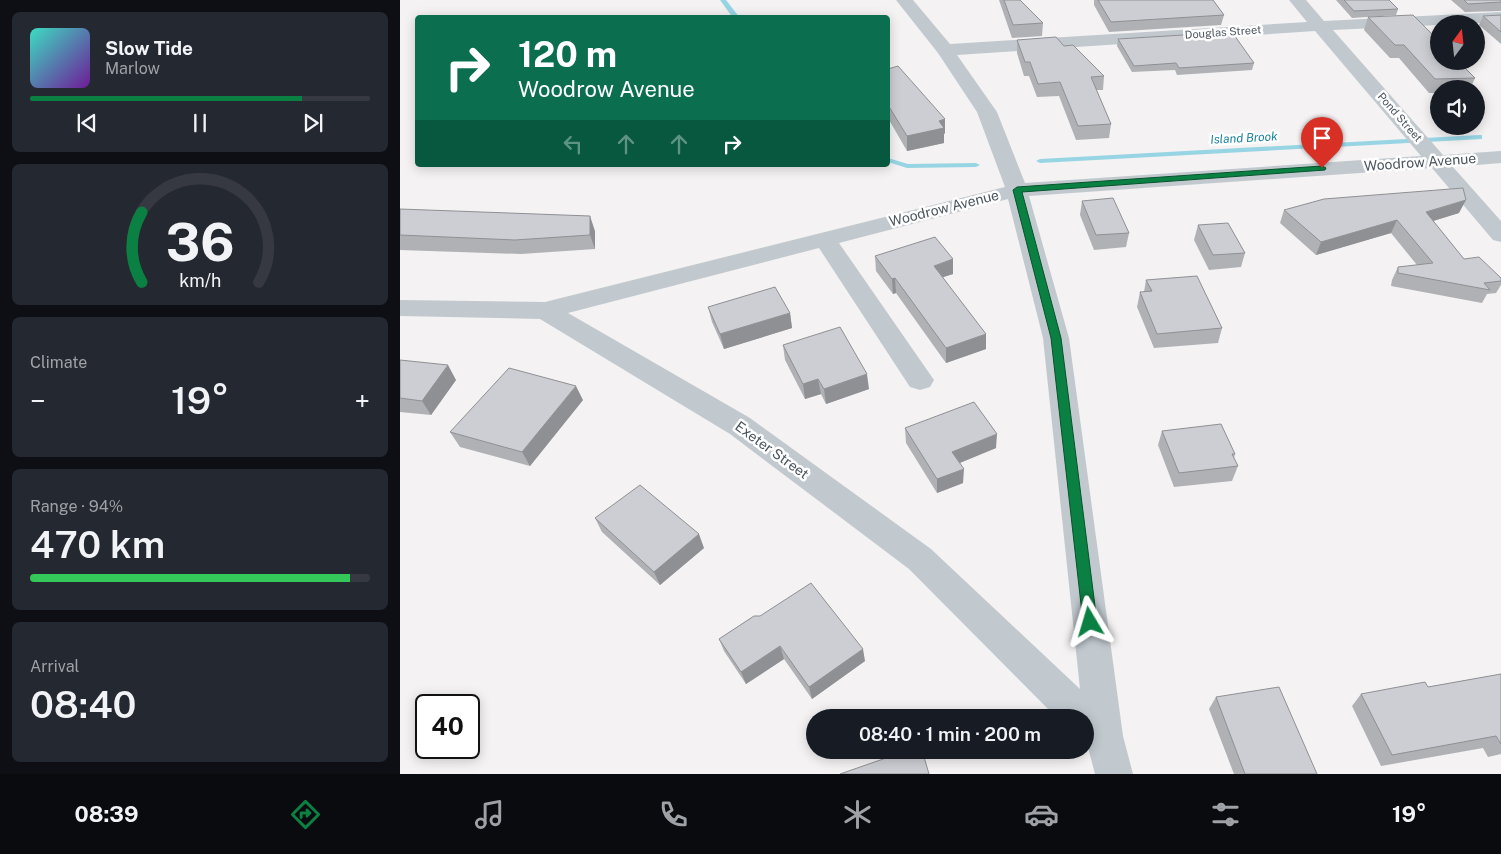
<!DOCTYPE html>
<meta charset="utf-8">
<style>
body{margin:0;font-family:"Public Sans",sans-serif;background:#242831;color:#f1f3f6;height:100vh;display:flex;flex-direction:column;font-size:19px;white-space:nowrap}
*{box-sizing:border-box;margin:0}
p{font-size:16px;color:#9ea1a6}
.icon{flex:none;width:28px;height:28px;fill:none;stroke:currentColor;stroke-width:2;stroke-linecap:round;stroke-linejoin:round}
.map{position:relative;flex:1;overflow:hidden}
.panel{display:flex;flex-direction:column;gap:12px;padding:12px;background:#0d0f14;width:400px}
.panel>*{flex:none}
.hud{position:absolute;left:15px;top:15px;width:475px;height:152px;border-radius:5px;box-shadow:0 2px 12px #0003;background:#0b6e4f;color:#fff;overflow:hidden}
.needle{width:32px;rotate:15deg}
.fabs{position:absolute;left:1030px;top:15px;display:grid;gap:10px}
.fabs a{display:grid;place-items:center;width:55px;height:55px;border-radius:50%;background:#171b24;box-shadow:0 2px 12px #0003;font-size:25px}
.speed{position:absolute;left:15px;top:694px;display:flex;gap:10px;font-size:25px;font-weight:700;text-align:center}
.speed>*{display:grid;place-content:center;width:65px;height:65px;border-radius:50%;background:#171b24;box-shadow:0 2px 12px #0003;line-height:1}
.speed .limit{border:2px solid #111;border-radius:8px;background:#fff;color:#111}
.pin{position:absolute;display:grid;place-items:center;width:42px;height:42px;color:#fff;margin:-51px -21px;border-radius:50% 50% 50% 0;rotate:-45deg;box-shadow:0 0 5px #0007}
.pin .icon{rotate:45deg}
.me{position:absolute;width:55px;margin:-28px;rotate:353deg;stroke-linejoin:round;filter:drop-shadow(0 0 4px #0008)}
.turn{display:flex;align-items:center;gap:18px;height:105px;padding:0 20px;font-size:22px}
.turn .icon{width:65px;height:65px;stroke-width:2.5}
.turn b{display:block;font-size:35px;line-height:42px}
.lanes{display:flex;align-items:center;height:48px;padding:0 20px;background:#0003;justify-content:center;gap:25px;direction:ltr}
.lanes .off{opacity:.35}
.big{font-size:38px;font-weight:600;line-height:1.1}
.panel .card{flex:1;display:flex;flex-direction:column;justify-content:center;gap:8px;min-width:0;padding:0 18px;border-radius:8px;background:#242831}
.panel .dial{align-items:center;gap:0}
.dial svg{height:130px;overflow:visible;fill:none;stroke:#363941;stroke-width:7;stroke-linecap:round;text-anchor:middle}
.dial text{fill:#f1f3f6;stroke:none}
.song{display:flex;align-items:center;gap:15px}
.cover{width:60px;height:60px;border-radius:8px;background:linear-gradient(135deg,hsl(170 70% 55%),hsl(280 70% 35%))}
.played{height:5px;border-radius:2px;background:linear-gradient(90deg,#0b8043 80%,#363941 80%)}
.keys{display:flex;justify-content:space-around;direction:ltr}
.heat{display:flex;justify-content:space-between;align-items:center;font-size:28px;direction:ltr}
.charge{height:8px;border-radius:4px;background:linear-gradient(90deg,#34c759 94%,#363941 0)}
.trip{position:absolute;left:406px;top:709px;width:288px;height:50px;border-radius:25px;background:#171b24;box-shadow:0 2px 12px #0003;font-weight:600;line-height:50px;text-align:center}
.dock{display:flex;height:80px;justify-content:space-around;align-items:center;background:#090b0e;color:#9ea1a6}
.dock .icon{width:35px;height:35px}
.dock .active{color:#0b8043}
.dock b{font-size:22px;color:#f1f3f6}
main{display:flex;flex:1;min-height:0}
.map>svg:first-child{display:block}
</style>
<main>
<section class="panel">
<div class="card">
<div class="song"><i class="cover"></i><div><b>Slow Tide</b><p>Marlow</p></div></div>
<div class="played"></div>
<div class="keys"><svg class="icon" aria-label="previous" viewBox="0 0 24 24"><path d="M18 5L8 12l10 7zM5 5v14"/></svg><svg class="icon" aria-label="pause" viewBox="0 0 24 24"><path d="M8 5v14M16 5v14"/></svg><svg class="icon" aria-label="next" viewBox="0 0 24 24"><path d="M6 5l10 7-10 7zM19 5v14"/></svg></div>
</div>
<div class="card dial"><svg viewBox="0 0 100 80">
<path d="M14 69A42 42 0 1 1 86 69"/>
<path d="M14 69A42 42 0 0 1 14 26" stroke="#0b8043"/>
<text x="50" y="56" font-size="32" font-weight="700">36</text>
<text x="50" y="72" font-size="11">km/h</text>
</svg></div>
<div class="card"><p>Climate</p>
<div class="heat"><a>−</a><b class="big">19°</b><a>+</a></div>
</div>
<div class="card"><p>Range · 94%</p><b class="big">470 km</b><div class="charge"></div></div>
<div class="card"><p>Arrival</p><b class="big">08:40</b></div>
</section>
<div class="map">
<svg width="1101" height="774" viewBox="0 0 1101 774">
<rect width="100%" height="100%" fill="#f4f2f2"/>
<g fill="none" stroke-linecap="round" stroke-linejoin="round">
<path fill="#98d5e4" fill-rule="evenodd" d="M320,0H326L340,18H333Z
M1079,135H1082V139L640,163L636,161L640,159Z
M488,158L508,164L576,163L580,165L576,167L507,168L488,162Z"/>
<path fill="#c1c9cf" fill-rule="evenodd" d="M496,0H513L550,44L907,22L889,0H906L924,21L1101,12V22L933,30L1043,155L1101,151V163L1053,167L1101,221V242L1093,240L1032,168L629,196L669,338L723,736L733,774H695L685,736V718H657L509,569L330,434L140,319L0,316V300L145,302L605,187L577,112L538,53ZM915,31L1021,156L625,183L597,112L557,55ZM608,199L643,338L680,689L531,549L350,418L168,313L419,248L510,387L520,390L530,387L534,380L439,243Z"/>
</g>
<path fill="#afb1b5" d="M599,0H620L643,23L642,36L612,38Z
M694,0H813L824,15L821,25L709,32L694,5Z
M936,0H989L998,9L996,15L952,18Z
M1051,0H1101V11L1065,12Z
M1101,15V44L1079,25L1083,16Z
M968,17L1075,78L1070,89H1039V93H1029L999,58H990L964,30Z
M718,39L854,63L852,70L777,75L775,70L732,72L717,46Z
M617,40L664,46L704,76L703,90H696L711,124L709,138L676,140L659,96L637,97L629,76H624L617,53Z
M488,69L545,119V133L544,134V143L507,151L488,118Z
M682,201L729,233L726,247L694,250L680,215Z
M0,209L195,231V249L121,254L0,250Z
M884,210L1059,213L1033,221L1064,259L1101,278V285L1096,293L1087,294L1082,303L991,286L992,280L998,267L1017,265L991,233L916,255L880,223Z
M798,225L845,253L841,267L809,270L794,240Z
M475,256L553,274L543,277L586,349L546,363L496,293L493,294L476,271Z
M746,280L822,328L818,343L754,348L737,307L740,292H744Z
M308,307L390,313L392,328L324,349L312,322Z
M383,345L469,389L426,404L421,394L405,399L385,360Z
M0,360L56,380L31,415L0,412Z
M183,400L130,466L60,447L50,432Z
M505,428L596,448L560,463L563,483L537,493L506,443Z
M762,431L835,454L834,458L838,466L832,481L774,487L758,445Z
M195,518L304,548L260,585L202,532Z
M354,616L465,661L412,699L384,659L346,684L324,651L319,639Z
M1101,674V754L1088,757L1083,748L981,766L952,706L961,694L1028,687Z
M816,697L917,774H834L809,709Z"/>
<path fill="#8f9094" d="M545,119V133L544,134V143L507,151V136L539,121Z
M1066,200L1059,213L1020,225L1026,212Z
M190,216L195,231V249L190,235Z
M997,220L991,233L916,255L921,242Z
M553,259V274L534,280V266Z
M495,278L496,293L493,294L492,279Z
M390,313L392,328L324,349L320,334Z
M586,334V349L546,363V348Z
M48,365L56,380L31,415L22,401Z
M467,374L469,389L426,404L424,389Z
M418,379L421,394L405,399L403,384Z
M176,386L183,400L130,466L122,452Z
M597,434L596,448L552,466V452Z
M564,469L563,483L537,493V479Z
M299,534L304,548L260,585L254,572Z
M380,646L384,659L346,684L341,672Z
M463,649L465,661L412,699L409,687Z"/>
<path fill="#ccced3" stroke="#8f9094" d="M604,0H620L643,23L613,25Z
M698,0H813L824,15L711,22Z
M944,0H989L998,9L954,11Z
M1064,0H1101V2L1068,4Z
M1013,15L1039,41V61H1058L1075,78L1035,79L1004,45H995L968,17Z
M1101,15V32L1083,16Z
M832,32L854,63L779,68L776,63L734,66L718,39Z
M656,37L664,46L673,45L704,76L691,77L711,124L678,126L660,82L638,84L630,62H625L617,40Z
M498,66L545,119L539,121L544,128L507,136L488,105V69Z
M1063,188L1066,200L1026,212L1064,259L1079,257L1101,278V281L1084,283L1090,290L998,273V267L1033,263L997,220L921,242L884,210L924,199Z
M713,198L729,233L696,235L682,201Z
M0,209L190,216V235L115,240L0,235Z
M828,223L845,253L813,255L798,225Z
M535,237L553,259L534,266L586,334L546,348L495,278L492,279L475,256Z
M797,276L822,328L757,334L740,292L752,291L746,280Z
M375,287L390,313L320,334L308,307Z
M440,327L467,374L424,389L418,379L403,384L383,345Z
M0,360L48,365L22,401L0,398Z
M109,368L176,386L122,452L50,432Z
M574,402L597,434L552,452L564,469L537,479L505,428Z
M821,424L835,454H832L838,466L779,473L762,431Z
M240,485L299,534L254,572L195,518Z
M411,583L463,649L409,687L380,646L341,672L319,639L354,616H360Z
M1101,674V744L1096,736L992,755L961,694L1025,682L1028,687Z
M879,687L917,774H845L816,697Z
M509,750H522L529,774H440Z"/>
<path fill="#0b8043" stroke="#07532c" d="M922,166L926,168L925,170L622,192L661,338L697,622L695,627L690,629L685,627L683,622L651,338L613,190L617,187Z"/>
<g text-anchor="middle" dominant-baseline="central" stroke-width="5" stroke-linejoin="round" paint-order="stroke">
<g font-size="11" fill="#4b555d" stroke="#fff">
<text transform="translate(823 32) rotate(-4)">Douglas Street</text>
<text transform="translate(1000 117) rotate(49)">Pond Street</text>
</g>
<g font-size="12" font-style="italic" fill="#1b8099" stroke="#fff">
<text transform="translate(844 138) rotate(-3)">Island Brook</text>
</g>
<g font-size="14" fill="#4b555d" stroke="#fff">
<text transform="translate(1020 162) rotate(-4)">Woodrow Avenue</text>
<text transform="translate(544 208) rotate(-14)">Woodrow Avenue</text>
<text transform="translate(372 450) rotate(36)">Exeter Street</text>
</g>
</g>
</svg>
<div class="fabs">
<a><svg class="needle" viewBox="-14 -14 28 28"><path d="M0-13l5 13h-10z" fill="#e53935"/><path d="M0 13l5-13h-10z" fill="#9ea1a6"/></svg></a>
<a><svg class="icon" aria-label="sound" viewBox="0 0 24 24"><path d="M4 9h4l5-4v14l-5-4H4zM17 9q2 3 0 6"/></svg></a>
</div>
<div class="speed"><div class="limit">40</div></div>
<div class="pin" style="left:922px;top:168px;background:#d93025"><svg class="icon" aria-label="arrive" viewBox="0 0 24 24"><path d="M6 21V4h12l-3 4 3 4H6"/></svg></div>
<svg class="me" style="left:690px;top:622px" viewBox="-20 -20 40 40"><path d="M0-17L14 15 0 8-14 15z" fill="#0b8043" stroke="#fff" stroke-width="4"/></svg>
<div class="trip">08:40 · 1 min · 200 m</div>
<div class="hud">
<div class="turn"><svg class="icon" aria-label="right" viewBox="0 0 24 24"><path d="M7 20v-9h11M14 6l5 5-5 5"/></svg><div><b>120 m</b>Woodrow Avenue</div></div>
<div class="lanes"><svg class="icon off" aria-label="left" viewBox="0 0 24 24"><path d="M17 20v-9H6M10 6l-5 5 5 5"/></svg><svg class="icon off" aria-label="ahead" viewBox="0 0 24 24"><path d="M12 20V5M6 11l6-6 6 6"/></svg><svg class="icon off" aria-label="ahead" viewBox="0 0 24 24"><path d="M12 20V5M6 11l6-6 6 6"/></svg><svg class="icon" aria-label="right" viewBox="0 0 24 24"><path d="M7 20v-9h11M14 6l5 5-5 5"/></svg></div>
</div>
</div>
</main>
<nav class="dock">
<b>08:39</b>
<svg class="icon active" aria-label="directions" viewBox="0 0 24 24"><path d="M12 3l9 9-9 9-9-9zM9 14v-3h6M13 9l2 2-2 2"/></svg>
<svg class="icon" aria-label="music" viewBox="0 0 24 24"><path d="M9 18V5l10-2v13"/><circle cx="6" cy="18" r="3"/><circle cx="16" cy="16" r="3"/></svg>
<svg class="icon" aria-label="phone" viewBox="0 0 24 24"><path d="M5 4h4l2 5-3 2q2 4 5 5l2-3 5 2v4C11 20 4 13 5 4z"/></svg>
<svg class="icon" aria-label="climate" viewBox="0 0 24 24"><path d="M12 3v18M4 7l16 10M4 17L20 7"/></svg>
<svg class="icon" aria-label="car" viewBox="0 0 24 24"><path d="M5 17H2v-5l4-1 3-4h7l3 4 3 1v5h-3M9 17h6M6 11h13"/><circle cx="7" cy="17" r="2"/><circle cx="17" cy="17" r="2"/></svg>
<svg class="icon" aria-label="filters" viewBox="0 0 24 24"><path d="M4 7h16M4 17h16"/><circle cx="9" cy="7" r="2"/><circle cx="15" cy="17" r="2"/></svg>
<b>19°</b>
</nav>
